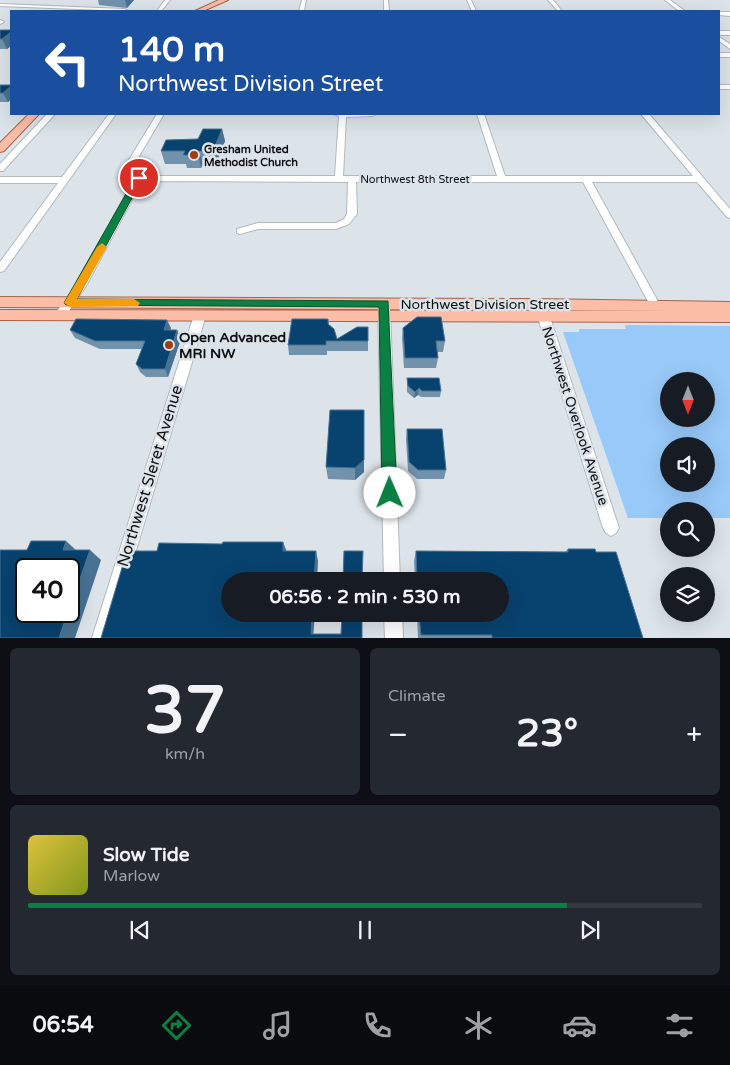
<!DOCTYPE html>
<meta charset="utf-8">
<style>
body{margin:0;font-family:"Varela Round",sans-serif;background:#242831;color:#f1f3f6;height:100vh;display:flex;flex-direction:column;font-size:19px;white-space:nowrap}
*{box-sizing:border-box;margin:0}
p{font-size:16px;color:#9ea1a6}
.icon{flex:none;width:28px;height:28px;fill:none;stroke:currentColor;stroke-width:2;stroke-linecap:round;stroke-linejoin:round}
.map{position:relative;height:638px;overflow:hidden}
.sheet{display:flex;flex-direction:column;gap:10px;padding:10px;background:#0d0f14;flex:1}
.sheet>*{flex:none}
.banner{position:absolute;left:10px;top:10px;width:710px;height:105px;border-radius:0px;box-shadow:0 5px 20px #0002;background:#1a4fa0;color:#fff;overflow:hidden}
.needle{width:32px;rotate:180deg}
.controls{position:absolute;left:660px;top:372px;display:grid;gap:10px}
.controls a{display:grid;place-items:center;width:55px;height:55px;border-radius:50%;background:#171b24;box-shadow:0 5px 20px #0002;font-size:25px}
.speed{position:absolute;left:15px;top:558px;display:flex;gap:10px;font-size:25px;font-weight:700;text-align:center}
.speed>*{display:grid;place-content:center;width:65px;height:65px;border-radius:50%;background:#171b24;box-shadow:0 5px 20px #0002;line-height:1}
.speed .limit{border:2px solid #111;border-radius:8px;background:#fff;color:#111}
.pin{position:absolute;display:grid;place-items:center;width:42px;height:42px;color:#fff;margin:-21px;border:2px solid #fff;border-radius:50%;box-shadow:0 1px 5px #0007}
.me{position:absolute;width:55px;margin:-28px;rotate:359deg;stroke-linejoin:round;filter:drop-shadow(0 0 4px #0008)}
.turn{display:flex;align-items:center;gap:18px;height:105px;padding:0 25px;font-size:22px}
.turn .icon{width:65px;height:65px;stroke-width:2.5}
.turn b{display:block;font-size:35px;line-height:42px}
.big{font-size:38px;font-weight:800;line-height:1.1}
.sheet .tile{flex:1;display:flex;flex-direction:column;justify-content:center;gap:8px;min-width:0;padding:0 18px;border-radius:8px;background:#242831}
.sheet .dial{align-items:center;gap:0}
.dial b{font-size:65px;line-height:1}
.song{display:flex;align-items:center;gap:15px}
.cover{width:60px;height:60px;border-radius:8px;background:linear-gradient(135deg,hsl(50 70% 55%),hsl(70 70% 35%))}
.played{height:5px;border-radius:2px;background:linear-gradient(90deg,#0b8043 80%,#363941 80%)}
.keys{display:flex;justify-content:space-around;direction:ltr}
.heat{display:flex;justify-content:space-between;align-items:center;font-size:28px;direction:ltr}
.sheet .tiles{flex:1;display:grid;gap:10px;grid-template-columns:1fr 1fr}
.tile:last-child{grid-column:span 2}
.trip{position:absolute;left:221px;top:572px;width:288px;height:50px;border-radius:25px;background:#171b24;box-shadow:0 5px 20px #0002;font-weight:800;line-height:50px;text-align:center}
.menu{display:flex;height:80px;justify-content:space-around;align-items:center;background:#090b0e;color:#9ea1a6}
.menu .icon{width:35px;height:35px}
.menu .current{color:#0b8043}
.menu b{font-size:22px;color:#f1f3f6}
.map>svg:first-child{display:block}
</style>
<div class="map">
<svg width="730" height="638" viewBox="0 0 730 638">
<rect width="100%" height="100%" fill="#dce3e9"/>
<path fill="#97c9f9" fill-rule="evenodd" d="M625,325L730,326V518H706V511H669V518H628L563,332H579V329H626ZM669,381H706V419H669ZM669,446H706V484H669Z"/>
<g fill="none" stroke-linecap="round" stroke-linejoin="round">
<defs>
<path id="minor" d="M165,0H170L161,11H157Z
M302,0H306L304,11H299Z
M384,0H388L389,11H384Z
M467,0H471L476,11H472Z
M548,0H553L562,11H558Z
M665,0H670L685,11H679Z
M0,4L125,9L128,11L0,6Z
M719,12H730V16L719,15Z
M0,20L3,21L4,22L0,24Z
M719,31H730V35H719Z
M719,37L730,44V49L719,41Z
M719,53H730V57H719Z
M719,85H730V89H719Z
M47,114H55L3,171H0V164Z
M109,114H116L4,271L0,272V262L58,183H0V177H62Z
M157,114H164L129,173L131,176H335L339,116L333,114H376L373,116L346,117L343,176H497L477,114H484L505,176H693L641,114H649L730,209V218L727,217L697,182H592L660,305L655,309L650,305L583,182H356L357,214L349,224L336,229H258L240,234L237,233V229L258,223H336L344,219L347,214L348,182L142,181L86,286L64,318H56L54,315L77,284L133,181L122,178L121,173Z
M384,304L390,308L400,581H384L378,308Z
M541,304L547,308L619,528L616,533L611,536L606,533L603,528L535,308Z
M200,311L206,315L110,638H92L194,315Z
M384,614H402L403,638H385Z"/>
<path id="major" d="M219,0H228L203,11H195Z
M29,114H39L4,151L0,152V143Z
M0,297L535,299L730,302V322L0,320V310L676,311L0,307Z"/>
</defs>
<use href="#minor" stroke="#b3b9bf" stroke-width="2"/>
<use href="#major" stroke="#a6644c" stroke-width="2"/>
<use href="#minor" fill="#fff" fill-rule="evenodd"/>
<use href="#major" fill="#fbbda6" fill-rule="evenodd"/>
</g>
<path fill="#7292ac" d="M98,0H134L127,8L99,5Z
M0,30H11V46L7,49H0Z
M0,85H11V99L8,102H0Z
M222,129L225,141L216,164H203L201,168H187L186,164H165L161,151L198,139Z
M328,319L329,325L337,339L368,327V351H327V355H289L288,345Z
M171,328L170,330H177L181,339L168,377H146L140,372L136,364L142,349H100L75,338L70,330Z
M403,328L445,341L443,352H437L438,358L436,368H404L402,338Z
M407,378L441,391L440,397H421L418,395L414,398L407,392Z
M330,410L364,472L355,480L328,479L326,467Z
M407,429L446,470L444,479H417L408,471L406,439Z
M568,549L596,552L643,638H418L417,614H500V581H415L414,561L416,551L565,552Z"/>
<path fill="#487293" d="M125,0H134L127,8Z
M11,32V46L7,49L2,39Z
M11,86V99L8,102L3,93Z
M222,129L225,141L216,164L213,151Z
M199,151L203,164L201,168L198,155Z
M167,320L171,328L167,339L164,330Z
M177,330L181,339L168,377L165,369Z
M419,388L418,395L414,398L415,392Z
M364,410V472L355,480V468Z
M66,541L77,551L63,550Z
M283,542L287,552L283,551Z
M90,550L101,560L75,638H59Z
M316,551L318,561L317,581H314Z
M312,614H315L313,638L311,634Z"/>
<path fill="#08426e" stroke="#487293" d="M0,30H11V32L2,39H0Z
M0,85H11V86L3,93H0Z
M203,129H222L213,151H199L198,155H183L185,151H161L166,140L198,139Z
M417,317H441L445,341H436L438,358H405L403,328Z
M76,319L167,320L164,330H177L165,369H142L136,364L145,341H95L70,330Z
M292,319H328V324L334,329L337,339L357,327H368V341H326V345H288Z
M407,378H439L441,391H422L419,388L415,392L408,386Z
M330,410H364V460L355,468L326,467Z
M407,429H442L446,470H418L409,462Z
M31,541H66L63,550H90L69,610V569H26V611H68L59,638H0V550H27Z
M223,542H283V551H316L314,581H230V614H312L311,634H341L342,614H362V638H101L127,551H157L159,543L222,544Z
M568,549H595L596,552H616L643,638H492V635H421L419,614H500V581H417L416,551L568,552Z
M344,551H363L362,581H343Z"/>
<path fill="#0b8043" stroke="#07532c" d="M139,176L143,178L77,299L388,301L397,493L395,498L390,500L384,498L382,493L379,307L66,305L64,303L135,178Z"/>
<path fill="#f59e0b" d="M102,243L107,247L77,299H134L140,303L138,306L70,307L64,303L97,247Z"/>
<g fill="#a13c0e" stroke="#dce3e9" stroke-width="2">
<circle cx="194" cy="155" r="5"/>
<circle cx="169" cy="345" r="5"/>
</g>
<g text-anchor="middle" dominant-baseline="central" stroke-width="5" stroke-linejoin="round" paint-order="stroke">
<g font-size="11" font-weight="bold" fill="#0e1012" stroke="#dce3e9" text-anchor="start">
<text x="204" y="149">Gresham United<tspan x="204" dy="13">Methodist Church</tspan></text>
</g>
<g font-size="11" fill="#0e1012" stroke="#dce3e9">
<text x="415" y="179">Northwest 8th Street</text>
</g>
<g font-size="14" fill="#0e1012" stroke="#dce3e9">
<text x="485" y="304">Northwest Division Street</text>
<text transform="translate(575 416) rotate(72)">Northwest Overlook Avenue</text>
</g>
<g font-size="14" font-weight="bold" fill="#0e1012" stroke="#dce3e9" text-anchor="start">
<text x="179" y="337">Open Advanced<tspan x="179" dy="16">MRI NW</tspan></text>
</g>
<g font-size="16" fill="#0e1012" stroke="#dce3e9">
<text transform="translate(150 476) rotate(-73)">Northwest Sleret Avenue</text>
</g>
</g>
</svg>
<div class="controls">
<a><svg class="needle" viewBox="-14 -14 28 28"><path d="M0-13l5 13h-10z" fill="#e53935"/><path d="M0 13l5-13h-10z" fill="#9ea1a6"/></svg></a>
<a><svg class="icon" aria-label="sound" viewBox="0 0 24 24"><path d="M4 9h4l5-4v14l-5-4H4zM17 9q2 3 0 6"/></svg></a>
<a><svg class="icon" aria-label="search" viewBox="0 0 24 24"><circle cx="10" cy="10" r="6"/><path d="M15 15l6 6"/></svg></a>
<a><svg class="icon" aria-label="layers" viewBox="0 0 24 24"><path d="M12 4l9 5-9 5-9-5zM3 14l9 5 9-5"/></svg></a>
</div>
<div class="speed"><div class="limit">40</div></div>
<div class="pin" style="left:139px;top:178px;background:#d93025"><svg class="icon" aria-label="arrive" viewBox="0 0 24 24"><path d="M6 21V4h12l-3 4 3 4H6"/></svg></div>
<svg class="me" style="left:390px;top:493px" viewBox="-20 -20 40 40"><circle r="19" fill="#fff"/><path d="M0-13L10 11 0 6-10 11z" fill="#0b8043"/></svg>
<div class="trip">06:56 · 2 min · 530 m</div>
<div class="banner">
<div class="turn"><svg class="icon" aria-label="left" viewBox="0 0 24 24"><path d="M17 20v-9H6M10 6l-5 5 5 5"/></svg><div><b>140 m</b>Northwest Division Street</div></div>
</div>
</div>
<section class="sheet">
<div class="tiles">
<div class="tile dial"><b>37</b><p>km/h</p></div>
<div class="tile"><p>Climate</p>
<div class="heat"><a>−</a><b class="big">23°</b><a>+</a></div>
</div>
<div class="tile">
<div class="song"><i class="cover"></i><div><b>Slow Tide</b><p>Marlow</p></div></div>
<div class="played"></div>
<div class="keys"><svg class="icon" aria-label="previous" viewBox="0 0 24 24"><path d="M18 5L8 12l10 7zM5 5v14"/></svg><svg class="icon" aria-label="pause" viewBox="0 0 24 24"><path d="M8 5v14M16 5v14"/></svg><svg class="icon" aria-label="next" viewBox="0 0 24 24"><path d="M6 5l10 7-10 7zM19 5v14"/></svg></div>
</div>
</div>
</section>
<nav class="menu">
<b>06:54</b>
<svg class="icon current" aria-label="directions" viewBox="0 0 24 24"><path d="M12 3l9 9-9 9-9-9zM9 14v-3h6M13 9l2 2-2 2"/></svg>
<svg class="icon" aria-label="music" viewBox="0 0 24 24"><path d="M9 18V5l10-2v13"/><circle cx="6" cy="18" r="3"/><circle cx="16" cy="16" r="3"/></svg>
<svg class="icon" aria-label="phone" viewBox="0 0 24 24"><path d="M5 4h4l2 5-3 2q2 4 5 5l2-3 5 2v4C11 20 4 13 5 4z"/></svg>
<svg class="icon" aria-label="climate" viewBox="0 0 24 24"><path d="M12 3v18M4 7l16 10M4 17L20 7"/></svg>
<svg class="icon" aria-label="car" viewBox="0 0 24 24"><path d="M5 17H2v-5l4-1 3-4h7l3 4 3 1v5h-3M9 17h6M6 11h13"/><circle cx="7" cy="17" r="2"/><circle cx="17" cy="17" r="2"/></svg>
<svg class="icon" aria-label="filters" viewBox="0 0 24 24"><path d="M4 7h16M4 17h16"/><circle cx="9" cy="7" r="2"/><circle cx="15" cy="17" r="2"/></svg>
</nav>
